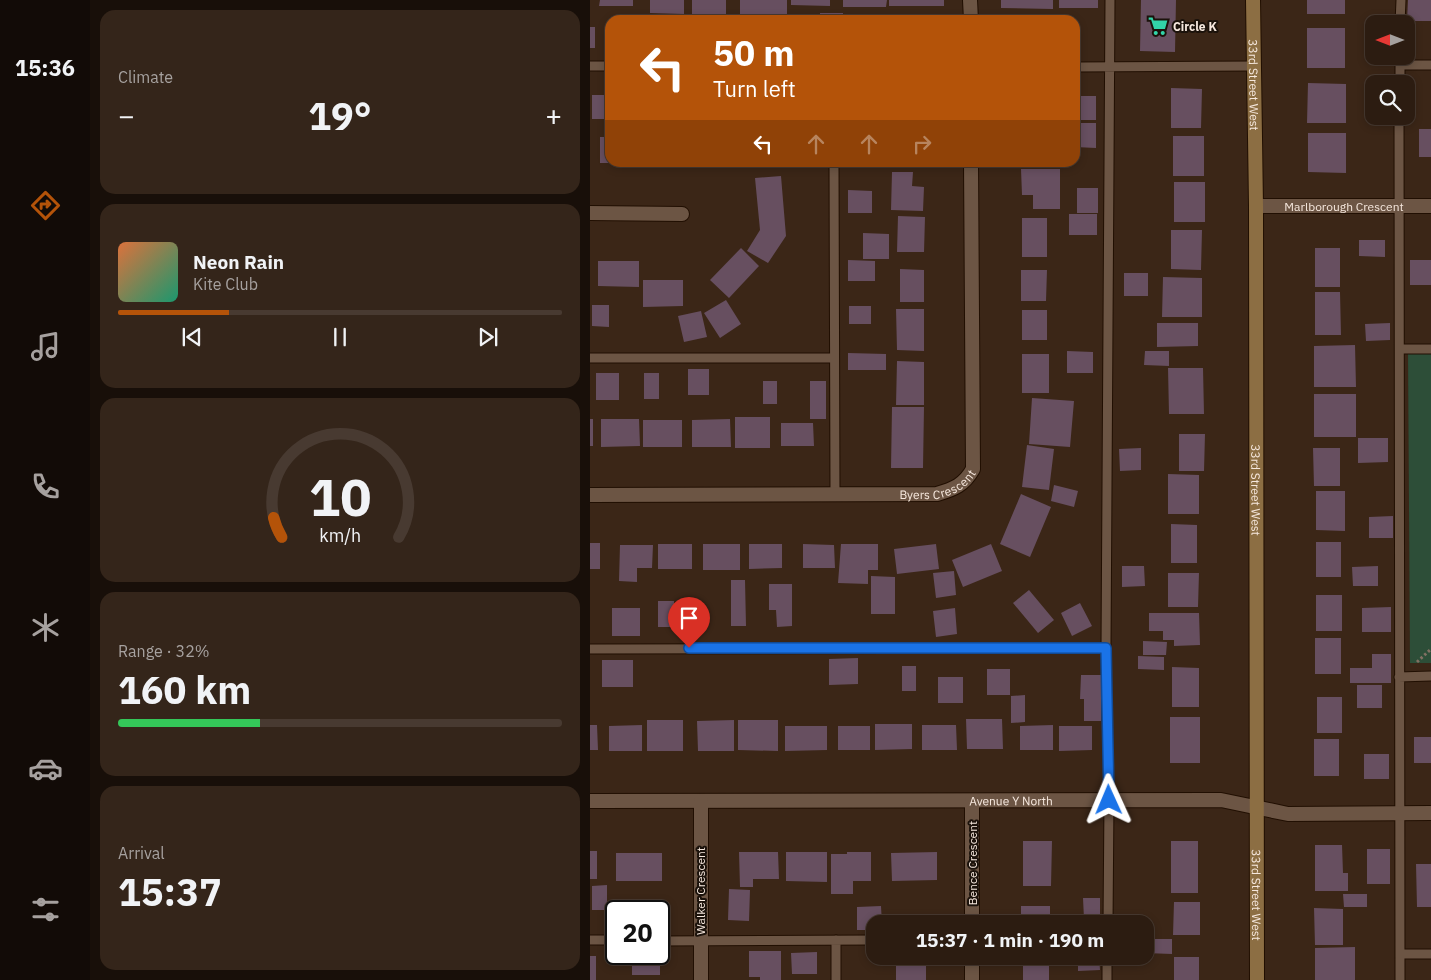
<!DOCTYPE html>
<meta charset="utf-8">
<style>
body{margin:0;font-family:"IBM Plex Sans",sans-serif;background:#34251a;color:#f1f3f6;height:100vh;display:flex;flex-direction:column;font-size:19px;white-space:nowrap}
*{box-sizing:border-box;margin:0}
p{font-size:16px;color:#a6a19f}
.icon{flex:none;width:28px;height:28px;fill:none;stroke:currentColor;stroke-width:2;stroke-linecap:round;stroke-linejoin:round}
.map{position:relative;flex:1;overflow:hidden}
.drawer{display:flex;flex-direction:column;gap:10px;padding:10px;background:#180f09;width:500px}
.drawer>*{flex:none}
.guide{position:absolute;left:15px;top:15px;width:475px;height:152px;border-radius:15px;box-shadow:0 2px 8px #0003,0 0 0 1px #483a31;background:#b45309;color:#fff;overflow:hidden}
.needle{width:32px;rotate:270deg}
.controls{position:absolute;left:775px;top:15px;display:grid;gap:10px}
.controls a{display:grid;place-items:center;width:50px;height:50px;border-radius:10px;background:#2c1c11;box-shadow:0 2px 8px #0003,0 0 0 1px #483a31;font-size:25px}
.speed{position:absolute;left:15px;top:900px;display:flex;gap:10px;font-size:25px;font-weight:700;text-align:center}
.speed>*{display:grid;place-content:center;width:65px;height:65px;border-radius:50%;background:#2c1c11;box-shadow:0 2px 8px #0003,0 0 0 1px #483a31;line-height:1}
.speed .limit{border:2px solid #111;border-radius:8px;background:#fff;color:#111}
.pin{position:absolute;display:grid;place-items:center;width:42px;height:42px;color:#fff;margin:-51px -21px;border-radius:50% 50% 50% 0;rotate:-45deg;box-shadow:0 0 5px #0007}
.pin .icon{rotate:45deg}
.me{position:absolute;width:55px;margin:-28px;rotate:359deg;stroke-linejoin:round;filter:drop-shadow(0 0 4px #0008)}
.turn{display:flex;align-items:center;gap:18px;height:105px;padding:0 25px;font-size:22px}
.turn .icon{width:65px;height:65px;stroke-width:2.5}
.turn b{display:block;font-size:35px;line-height:42px}
.lanes{display:flex;align-items:center;height:48px;padding:0 25px;background:#0003;justify-content:center;gap:25px;direction:ltr}
.lanes .off{opacity:.35}
.big{font-size:38px;font-weight:700;line-height:1.1}
.drawer .widget{flex:1;display:flex;flex-direction:column;justify-content:center;gap:8px;min-width:0;padding:0 18px;border-radius:15px;background:#34251a}
.drawer .dial{align-items:center;gap:0}
.dial svg{height:130px;overflow:visible;fill:none;stroke:#483a31;stroke-width:7;stroke-linecap:round;text-anchor:middle}
.dial text{fill:#f1f3f6;stroke:none}
.song{display:flex;align-items:center;gap:15px}
.cover{width:60px;height:60px;border-radius:8px;background:linear-gradient(135deg,hsl(20 70% 55%),hsl(160 70% 35%))}
.played{height:5px;border-radius:2px;background:linear-gradient(90deg,#b45309 25%,#483a31 25%)}
.keys{display:flex;justify-content:space-around;direction:ltr}
.heat{display:flex;justify-content:space-between;align-items:center;font-size:28px;direction:ltr}
.charge{height:8px;border-radius:4px;background:linear-gradient(90deg,#34c759 32%,#483a31 0)}
.trip{position:absolute;left:276px;top:915px;width:288px;height:50px;border-radius:15px;background:#2c1c11;box-shadow:0 2px 8px #0003,0 0 0 1px #483a31;font-weight:700;line-height:50px;text-align:center}
main{display:flex;flex:1;min-height:0}
.dock{display:flex;flex-direction:column;width:90px;justify-content:space-around;align-items:center;background:#120b07;color:#a6a19f}
.dock .icon{width:35px;height:35px}
.dock .on{color:#b45309}
.dock b{font-size:22px;color:#f1f3f6}
.map>svg:first-child{display:block}
</style>
<main>
<nav class="dock">
<b>15:36</b>
<svg class="icon on" aria-label="directions" viewBox="0 0 24 24"><path d="M12 3l9 9-9 9-9-9zM9 14v-3h6M13 9l2 2-2 2"/></svg>
<svg class="icon" aria-label="music" viewBox="0 0 24 24"><path d="M9 18V5l10-2v13"/><circle cx="6" cy="18" r="3"/><circle cx="16" cy="16" r="3"/></svg>
<svg class="icon" aria-label="phone" viewBox="0 0 24 24"><path d="M5 4h4l2 5-3 2q2 4 5 5l2-3 5 2v4C11 20 4 13 5 4z"/></svg>
<svg class="icon" aria-label="climate" viewBox="0 0 24 24"><path d="M12 3v18M4 7l16 10M4 17L20 7"/></svg>
<svg class="icon" aria-label="car" viewBox="0 0 24 24"><path d="M5 17H2v-5l4-1 3-4h7l3 4 3 1v5h-3M9 17h6M6 11h13"/><circle cx="7" cy="17" r="2"/><circle cx="17" cy="17" r="2"/></svg>
<svg class="icon" aria-label="filters" viewBox="0 0 24 24"><path d="M4 7h16M4 17h16"/><circle cx="9" cy="7" r="2"/><circle cx="15" cy="17" r="2"/></svg>
</nav>
<section class="drawer">
<div class="widget"><p>Climate</p>
<div class="heat"><a>−</a><b class="big">19°</b><a>+</a></div>
</div>
<div class="widget">
<div class="song"><i class="cover"></i><div><b>Neon Rain</b><p>Kite Club</p></div></div>
<div class="played"></div>
<div class="keys"><svg class="icon" aria-label="previous" viewBox="0 0 24 24"><path d="M18 5L8 12l10 7zM5 5v14"/></svg><svg class="icon" aria-label="pause" viewBox="0 0 24 24"><path d="M8 5v14M16 5v14"/></svg><svg class="icon" aria-label="next" viewBox="0 0 24 24"><path d="M6 5l10 7-10 7zM19 5v14"/></svg></div>
</div>
<div class="widget dial"><svg viewBox="0 0 100 80">
<path d="M14 69A42 42 0 1 1 86 69"/>
<path d="M14 69A42 42 0 0 1 9 57" stroke="#b45309"/>
<text x="50" y="56" font-size="32" font-weight="700">10</text>
<text x="50" y="72" font-size="11">km/h</text>
</svg></div>
<div class="widget"><p>Range · 32%</p><b class="big">160 km</b><div class="charge"></div></div>
<div class="widget"><p>Arrival</p><b class="big">15:37</b></div>
</section>
<div class="map">
<svg width="841" height="980" viewBox="0 0 841 980">
<rect width="100%" height="100%" fill="#3b2617"/>
<path fill="#2d4e38" d="M818,351H841V663H820Z"/>
<path fill="#674f60" d="M10,0H43V6H9Z
M60,0H94V14L60,13Z
M102,0H136V16L102,15Z
M150,0H197V20H150Z
M201,0H240V6L201,5Z
M253,0H297L296,7H253Z
M299,0H354V6H299Z
M411,0H463V9L411,8Z
M469,0H508V8H469Z
M551,0H586L585,52L550,51Z
M717,0H755V14H717Z
M818,0H841V21H817Z
M230,13H253V20H230Z
M39,18H51V20H39Z
M0,27H5V48H0Z
M717,28H755V68H717Z
M718,83L756,84V123H717Z
M581,88L612,89L611,128H581Z
M2,95H20V119H2Z
M485,96H506V120H485Z
M485,123H506V148L485,147Z
M829,129H841V157H829Z
M718,133H756V173L718,172Z
M583,136H614V176H583Z
M10,137H20V163H10Z
M432,162H463V167H432Z
M431,169H470V209H443V195H432Z
M302,172H323L322,186L334,187L333,211L301,210Z
M191,176L196,236L178,263L157,251L170,230L165,178Z
M584,182H615V222H584Z
M487,188H508V213H487Z
M258,190L282,191V213H258Z
M479,214H507V235H479Z
M308,216L335,217L334,252H307Z
M432,218H457V257H432Z
M581,230H612L611,270L581,269Z
M273,233L299,234V259H273Z
M769,240H795V257L769,256Z
M151,248L169,266L139,298L120,280Z
M725,248H750V287H725Z
M258,260L285,261V281H258Z
M820,260H841V285H820Z
M8,261H49V287L8,286Z
M310,269L334,270V302H310Z
M431,270H457L456,301H431Z
M534,273H558V296H534Z
M573,277L612,278V317H572Z
M53,280H93V306L53,307Z
M725,292H750L751,335H725Z
M136,300L151,324L130,338L114,313Z
M2,305H19V327L2,326Z
M259,306H281V324H259Z
M306,309H334V351L307,350Z
M432,310H457V340H432Z
M111,311L117,337L94,342L88,316Z
M567,323H608V346L567,347Z
M800,323V340L776,341L775,324Z
M765,345L766,387H724V346Z
M477,351L503,352V373H477Z
M555,351H579V366L554,365Z
M258,353L296,354V370H258Z
M432,354H459V393H432Z
M307,361L334,362V405H306Z
M578,368H613L614,414H579Z
M98,369H119V395H98Z
M6,373H29V400H6Z
M54,373H69V399H54Z
M173,381H187V404H173Z
M220,381H236V419H220Z
M724,394H766V437H724Z
M442,398L484,401L480,447L439,444Z
M302,407H334L333,468H301Z
M145,417H180V448H145Z
M0,419H3V446H0Z
M11,419H49L50,446L11,447Z
M140,419L141,447H102V420Z
M53,420H92V447H53Z
M191,423H223L224,446H191Z
M589,434H615L614,471H589Z
M768,438H798V462L768,463Z
M437,445L464,449L459,490L432,487Z
M551,448V470L530,471L529,449Z
M723,448H750V486H724Z
M578,474L609,475V514H578Z
M464,485L488,491L484,507L461,501Z
M726,491H755V531L726,530Z
M431,494L461,507L440,557L410,544Z
M803,516V538H779V517Z
M581,524L607,525V563H581Z
M726,542H751V577H726Z
M0,543H10V569H0Z
M68,544H102V569H68Z
M113,544H150V570H113Z
M159,544H192V568L159,569Z
M213,544L244,545L245,568H213Z
M251,544H288V570H278V584L248,583Z
M346,544L349,569L307,574L304,549Z
M401,544L412,571L373,587L362,560Z
M30,545H63L62,568H47V582L29,581Z
M532,566H554L555,586L532,587Z
M788,566V586H763L762,567Z
M364,571L366,595L346,598L343,573Z
M578,573H609L608,607H578Z
M281,576L305,577V614H281Z
M141,580H155L156,626H141Z
M179,584H202V626L187,627L186,610H179Z
M439,590L464,620L448,633L423,603Z
M726,595H752V631H726Z
M68,601H84V627H68Z
M490,603L502,626L482,636L471,613Z
M801,607V632H772V608Z
M22,608H50V636H22Z
M365,608L367,634L346,637L343,611Z
M559,613H609L610,645L584,646V640H573V631H559Z
M725,638H751V674H725Z
M553,641L577,642L576,655H553Z
M782,654H801V683H760V668H782Z
M548,656L574,657V670L548,669Z
M268,658V684L239,685V659Z
M12,660H43V687H12Z
M312,666H326V691H312Z
M582,667L609,668V707H582Z
M397,669H420V695H397Z
M491,675H511V721H494V699H490Z
M348,677H373V703H348Z
M767,685H792V708H767Z
M435,695V722L421,723V696Z
M727,697H752V733H727Z
M580,717H610V763H580Z
M376,719H412L413,749H377Z
M57,720H93V751H57Z
M144,720V751H108L107,721Z
M148,720H188V751L148,750Z
M285,724H322V749L285,750Z
M0,725H7L8,750H0Z
M52,725V751H19V726Z
M332,725H366L367,750H332Z
M463,725V750H430V726Z
M195,726H237V750L195,751Z
M248,726H280V750H248Z
M469,726H502V750L469,751Z
M824,737H841V763H824Z
M724,739H749V776H724Z
M774,754H799V779H774Z
M433,841H462L461,886H433Z
M581,841H608V893H581Z
M725,845H752L753,873H758V891H725Z
M777,849H800V884H777Z
M0,851H7V879H0Z
M149,852H188L189,879H163V887H150Z
M196,852H237V882L196,881Z
M257,852H281V881H263V894H241V854H257Z
M347,852V880L302,881L301,853Z
M26,853H72V881H26Z
M826,864H841V907H827Z
M17,885V910H2V886Z
M139,889L160,890L159,921L138,920Z
M753,894H777V907H754Z
M493,898H510V918L494,919Z
M584,902H610V935H583Z
M291,906L292,924H285V930H267V907Z
M431,906H460V924H431Z
M724,908L753,909V945H725Z
M555,939H582V954L555,953Z
M765,947V980H725V948Z
M159,951H191V980H170V977H159Z
M227,952V974H202L201,953Z
M42,954H70V975H42Z
M0,956H6V980H0Z
M306,956H336V980H306Z
M433,956H459V980H433Z
M488,956H509L510,970L488,971Z
M584,957H609V980H584Z"/>
<g fill="none" stroke-linecap="round" stroke-linejoin="round">
<defs>
<path id="service" d="M810,24L811,0
M810,65H841
M0,66H20
M485,67L663,66
M810,84V56
M809,116L810,980
M244,162L245,495
M810,349H841
M0,358H244
M0,649L516,648
M809,677L841,676
M518,924L519,800L516,648L520,0
M0,940H26
M246,940V980
M69,941L285,940
M810,954H841
M517,980V956"/>
<g id="minor">
<path d="M380,0L381,20"/>
<path id="s1" d="M666,206H841"/>
<path d="M0,213L92,214"/>
<path id="s2" d="M0,495L347,494C364,489 374,485 383,469L381,162"/>
<path id="s3" d="M0,801L631,800L698,814L841,813"/>
<path d="M382,801V924"/>
<path d="M382,956V980"/>
<path d="M111,980V801"/>
</g>
<g id="secondary">
<path id="s4" d="M663,0L666,206L667,980"/>
</g>
</defs>
<use href="#service" stroke="#210f02" stroke-width="11"/>
<use href="#minor" stroke="#210f02" stroke-width="16"/>
<use href="#secondary" stroke="#210f02" stroke-width="16"/>
<path stroke="#827063" stroke-width="3" stroke-dasharray="2.5 2.5" stroke-linecap="butt" d="M827,662L841,649"/>
<use href="#service" stroke="#6c5544" stroke-width="9"/>
<use href="#minor" stroke="#6c5544" stroke-width="14"/>
<use href="#secondary" stroke="#8c6e43" stroke-width="14"/>
</g>
<g fill="none" stroke-linecap="round" stroke-linejoin="round">
<defs>
<path id="route" d="M99,648H516L519,800"/>
</defs>
<use href="#route" stroke="#114b97" stroke-width="12"/>
<use href="#route" stroke="#1a73e8" stroke-width="9"/>
</g>
<defs>
<symbol id="supermarket-bare" viewBox="-9 -9 18 18"><path d="M-6-5.5h2.5l.6 2H6L4.5 2H-2.5L-4.4-4H-6ZM-1.5 3.2a1.3 1.3 0 1 0 .1 0ZM3 3.2a1.3 1.3 0 1 0 .1 0Z" fill="#32d4a9" stroke="#1b120b" stroke-width="2.5" paint-order="stroke"/></symbol>
</defs>
<g fill-rule="evenodd">
<use href="#supermarket-bare" x="554" y="12" width="28" height="28"/>
</g>
<g text-anchor="middle" dominant-baseline="central" stroke-width="4" stroke-linejoin="round" paint-order="stroke">
<g font-size="12" font-weight="bold" fill="#f6e8de" stroke="#1b120b" text-anchor="start">
<text x="583" y="26">Circle K</text>
</g>
<g font-size="12" fill="#f6e8de" stroke="#1b120b">
<text stroke="none"><textPath href="#s4" startOffset="85">33rd Street West</textPath></text>
<text stroke="none"><textPath href="#s1" startOffset="88">Marlborough Crescent</textPath></text>
<text stroke="none"><textPath href="#s2" startOffset="350">Byers Crescent</textPath></text>
<text stroke="none"><textPath href="#s4" startOffset="490">33rd Street West</textPath></text>
<text stroke="none"><textPath href="#s3" startOffset="421">Avenue Y North</textPath></text>
<text transform="translate(382 863) rotate(-90)">Bence Crescent</text>
<text transform="translate(110 891) rotate(-90)">Walker Crescent</text>
<text stroke="none"><textPath href="#s4" startOffset="895">33rd Street West</textPath></text>
</g>
</g>
</svg>
<div class="controls">
<a><svg class="needle" viewBox="-14 -14 28 28"><path d="M0-13l5 13h-10z" fill="#e53935"/><path d="M0 13l5-13h-10z" fill="#a6a19f"/></svg></a>
<a><svg class="icon" aria-label="search" viewBox="0 0 24 24"><circle cx="10" cy="10" r="6"/><path d="M15 15l6 6"/></svg></a>
</div>
<div class="speed"><div class="limit">20</div></div>
<div class="pin" style="left:99px;top:648px;background:#d93025"><svg class="icon" aria-label="arrive" viewBox="0 0 24 24"><path d="M6 21V4h12l-3 4 3 4H6"/></svg></div>
<svg class="me" style="left:519px;top:800px" viewBox="-20 -20 40 40"><path d="M0-17L14 15 0 8-14 15z" fill="#1a73e8" stroke="#fff" stroke-width="4"/></svg>
<div class="trip">15:37 · 1 min · 190 m</div>
<div class="guide">
<div class="turn"><svg class="icon" aria-label="left" viewBox="0 0 24 24"><path d="M17 20v-9H6M10 6l-5 5 5 5"/></svg><div><b>50 m</b>Turn left</div></div>
<div class="lanes"><svg class="icon" aria-label="left" viewBox="0 0 24 24"><path d="M17 20v-9H6M10 6l-5 5 5 5"/></svg><svg class="icon off" aria-label="ahead" viewBox="0 0 24 24"><path d="M12 20V5M6 11l6-6 6 6"/></svg><svg class="icon off" aria-label="ahead" viewBox="0 0 24 24"><path d="M12 20V5M6 11l6-6 6 6"/></svg><svg class="icon off" aria-label="right" viewBox="0 0 24 24"><path d="M7 20v-9h11M14 6l5 5-5 5"/></svg></div>
</div>
</div>
</main>
